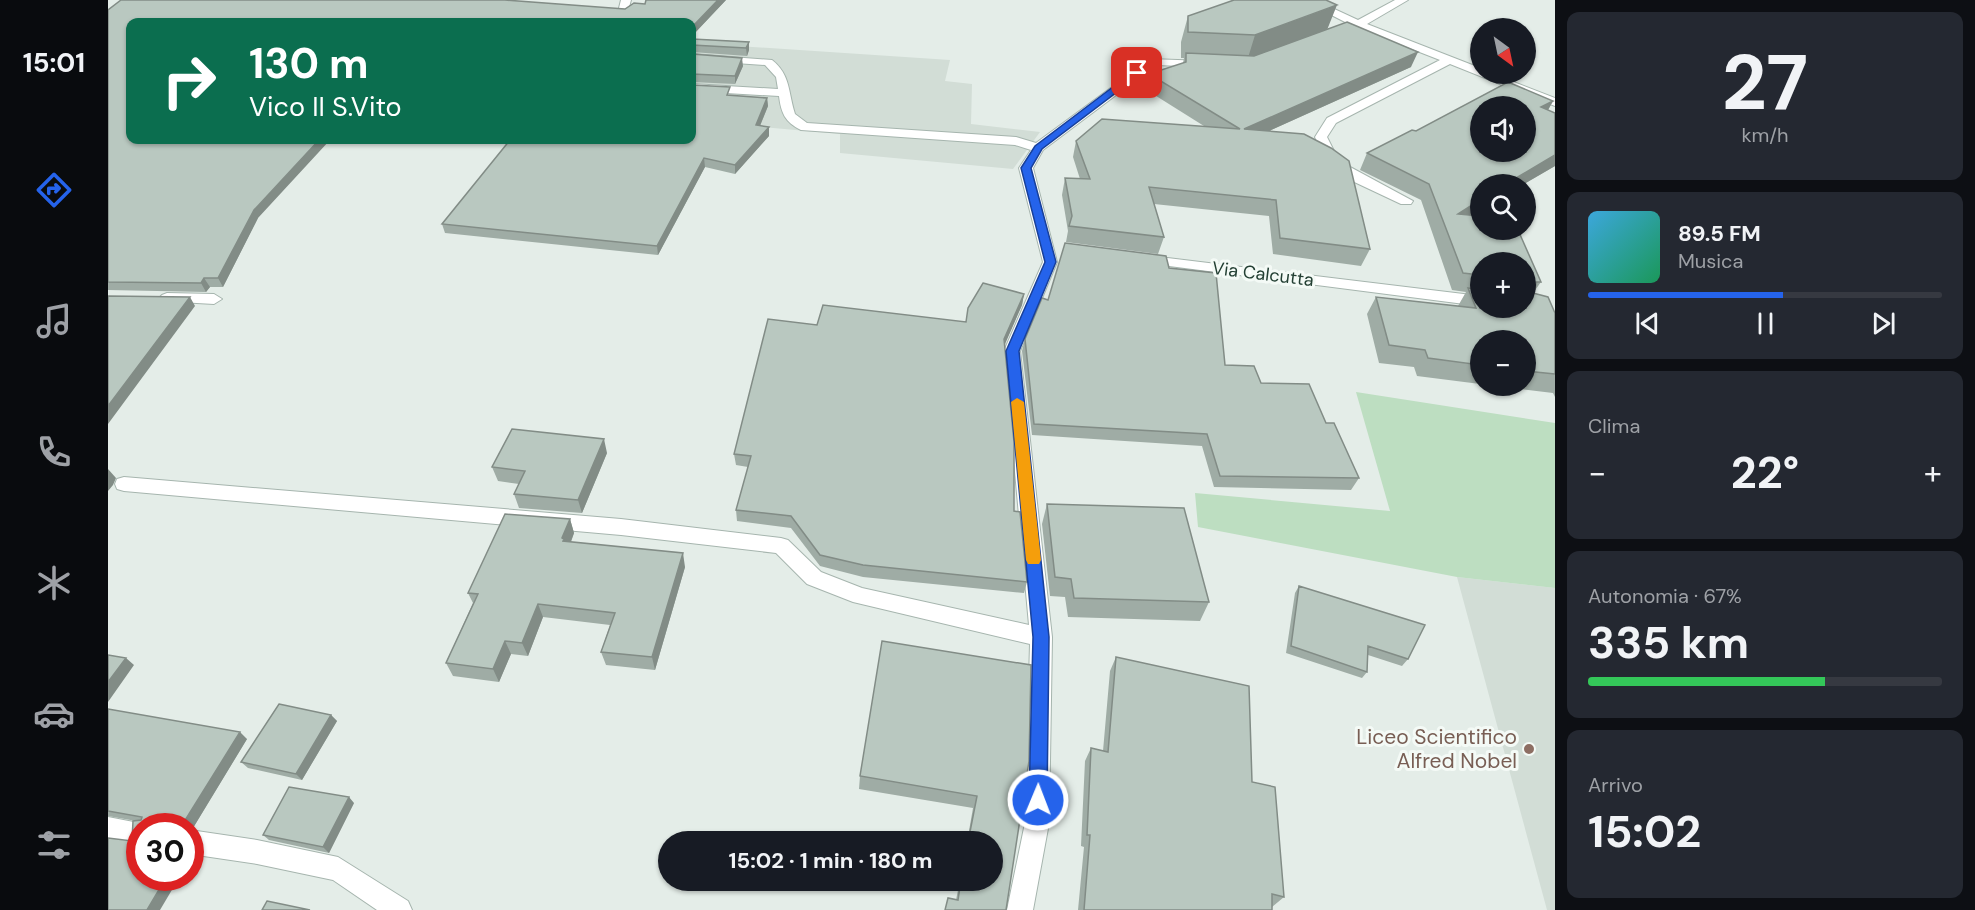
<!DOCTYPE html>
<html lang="it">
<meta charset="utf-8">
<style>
body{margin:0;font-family:"DM Sans",sans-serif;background:#242831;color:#f1f3f6;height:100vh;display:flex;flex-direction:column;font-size:22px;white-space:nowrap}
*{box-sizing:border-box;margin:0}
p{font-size:20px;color:#9ea1a6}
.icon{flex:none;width:33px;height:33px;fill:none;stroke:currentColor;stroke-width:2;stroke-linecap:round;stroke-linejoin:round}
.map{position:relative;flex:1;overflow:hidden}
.details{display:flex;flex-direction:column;gap:12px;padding:12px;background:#0d0f14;width:420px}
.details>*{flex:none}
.banner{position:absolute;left:18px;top:18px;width:570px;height:126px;border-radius:12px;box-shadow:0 2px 4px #0004;background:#0b6e4f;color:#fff;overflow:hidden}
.needle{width:39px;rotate:147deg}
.controls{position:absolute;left:1362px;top:18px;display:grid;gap:12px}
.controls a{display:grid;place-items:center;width:66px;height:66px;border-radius:50%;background:#171b24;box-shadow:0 2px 4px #0004;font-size:30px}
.speed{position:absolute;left:18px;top:813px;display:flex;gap:12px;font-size:30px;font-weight:700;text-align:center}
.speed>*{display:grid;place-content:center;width:78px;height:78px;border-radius:50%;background:#171b24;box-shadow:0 2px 4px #0004;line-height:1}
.speed .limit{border:9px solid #d22;background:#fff;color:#111}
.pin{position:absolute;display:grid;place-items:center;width:51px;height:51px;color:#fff;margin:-26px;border-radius:12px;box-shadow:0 3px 9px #0006}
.me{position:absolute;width:66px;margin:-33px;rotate:1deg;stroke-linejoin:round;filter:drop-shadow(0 0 4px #0008)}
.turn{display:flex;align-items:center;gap:21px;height:126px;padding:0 24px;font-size:27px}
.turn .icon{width:78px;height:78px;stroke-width:2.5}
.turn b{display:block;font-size:42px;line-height:51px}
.big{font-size:45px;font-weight:700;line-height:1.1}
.details .widget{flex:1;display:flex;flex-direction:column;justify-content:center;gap:9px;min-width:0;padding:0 21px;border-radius:12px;background:#242831}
.details .dial{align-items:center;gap:0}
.dial b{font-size:78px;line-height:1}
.song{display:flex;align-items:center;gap:18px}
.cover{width:72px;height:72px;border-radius:9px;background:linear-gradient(135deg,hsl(200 70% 55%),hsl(150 70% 35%))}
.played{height:6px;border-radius:3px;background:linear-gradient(90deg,#2563eb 55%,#363941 55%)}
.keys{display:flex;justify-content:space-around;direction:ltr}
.heat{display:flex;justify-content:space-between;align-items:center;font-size:33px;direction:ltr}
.charge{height:9px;border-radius:4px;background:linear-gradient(90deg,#34c759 67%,#363941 0)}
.trip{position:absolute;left:550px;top:831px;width:345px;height:60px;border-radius:30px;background:#171b24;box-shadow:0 2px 4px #0004;font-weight:700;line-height:60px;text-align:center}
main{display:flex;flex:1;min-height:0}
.menu{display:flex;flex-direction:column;width:108px;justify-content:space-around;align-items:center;background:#090b0e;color:#9ea1a6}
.menu .icon{width:42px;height:42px}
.menu .current{color:#2563eb}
.menu b{font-size:27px;color:#f1f3f6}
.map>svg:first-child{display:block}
</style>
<main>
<nav class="menu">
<b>15:01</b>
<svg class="icon current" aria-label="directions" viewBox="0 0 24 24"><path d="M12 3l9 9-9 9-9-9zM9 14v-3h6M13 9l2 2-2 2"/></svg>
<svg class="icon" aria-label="music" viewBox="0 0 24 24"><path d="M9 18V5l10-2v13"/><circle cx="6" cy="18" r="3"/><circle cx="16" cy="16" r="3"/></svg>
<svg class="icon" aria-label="phone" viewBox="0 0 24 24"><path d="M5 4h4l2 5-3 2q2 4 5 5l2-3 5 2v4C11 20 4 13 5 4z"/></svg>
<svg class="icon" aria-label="climate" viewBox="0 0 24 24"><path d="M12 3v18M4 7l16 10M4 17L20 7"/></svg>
<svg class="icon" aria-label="car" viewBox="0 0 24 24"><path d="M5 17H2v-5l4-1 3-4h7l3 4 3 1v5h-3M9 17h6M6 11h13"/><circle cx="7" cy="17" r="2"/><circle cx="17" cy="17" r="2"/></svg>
<svg class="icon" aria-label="filters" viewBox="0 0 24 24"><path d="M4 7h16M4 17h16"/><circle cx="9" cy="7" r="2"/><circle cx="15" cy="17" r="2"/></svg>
</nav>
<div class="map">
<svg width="1447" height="910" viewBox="0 0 1447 910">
<rect width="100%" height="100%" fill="#e4ede8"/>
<path fill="#d2ddd6" d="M584,43L842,60L837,81L864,84L863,124L932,132L905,169L732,153V134L621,124L592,159L429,140H584Z
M1349,577L1447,588V910H1439Z"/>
<path fill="#bddec1" d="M1248,392L1447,423V588L1349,577L1090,527L1087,493L1282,511Z"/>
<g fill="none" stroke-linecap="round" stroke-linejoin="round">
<defs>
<path id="minor" d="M513,0H523L519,14L510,12Z
M1194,0H1207L1250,20L1287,0H1300L1259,24L1372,68V74H1385L1447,98V106L1342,64L1228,123L1219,137L1231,161L1305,201L1303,204H1293L1240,179L1220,166L1207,137L1219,118L1332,60L1250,28L1228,36H1220V32L1241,24Z
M584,54L664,60C683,75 680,93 687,114L699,123L908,137L928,143L1042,59L1097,61L1103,64L1097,67L1048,65L935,150L925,168L949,262L912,351L944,637L941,823L925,910H899L917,823L922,644L745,602L699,584L668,553L513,535L16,491L9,489L7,484L9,479L16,477L513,519L673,538L680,540L713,572L754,588L921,625L896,351L935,262L911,168L923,150L907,145L693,130C677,122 673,113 671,96L584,91V84L670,89L668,77L657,65L584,60Z
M1035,255L1372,296V306L1030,262L1028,259Z
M59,293L106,294L114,299L106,304L54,301L51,298L54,295Z
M0,817L41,825L32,826V846L0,841Z
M82,830L149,840L230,857L300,901L304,910H269L225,880L149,864L82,854Z"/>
</defs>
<use href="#minor" stroke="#a6b5ae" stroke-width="2"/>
<use href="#minor" fill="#fff" fill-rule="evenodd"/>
</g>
<path fill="#9faca5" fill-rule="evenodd" d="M538,0H618L584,36V22H22L150,218L115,287H102L98,292L0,290V10L517,9L537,4Z
M1080,16L1220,29L1303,67L1161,131L1262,249L1253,266L1165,254L1161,216L1046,204L1056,237L1050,254L958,242L960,231L954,195L957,178L972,179L965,157L968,141L1096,126L1037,89L1041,74L1075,63L1076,58H1073V42Z
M584,39L641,42V50L639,56L584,52Z
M584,54L635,66L627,84L584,82V84Z
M623,96L659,98L660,106L652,126L661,127V136L627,174L597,167L550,255L337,233L334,224Z
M1445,101L1440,110L1447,113V166L1416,184H1372V211L1365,215L1433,282L1425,293L1447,313V397L1445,393L1386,386H1418V340H1372V384L1309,376L1306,367L1271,363L1259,314L1268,297L1350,306L1358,292L1344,290L1313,200L1252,170L1259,153L1308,131ZM1372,262L1418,308H1372Z
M1061,268L1117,365L1153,383L1218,423L1251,478L1243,490L1106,487L1094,446L924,435L914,351L917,339L940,300Z
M916,294L914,305L896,345L906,511L919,582L916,593L755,577L712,566L683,528L629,521L628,510L640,467L628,465L626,454L709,325L858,322Z
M499,453L474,513L411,508L406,494L411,484L390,481L384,467Z
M939,504L1101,602L1092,621L960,617L957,597L942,596L934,524Z
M462,519L466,533L463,542L577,567L547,670L498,665L493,652L502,625L435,617L420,656L403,654L391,682L345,676L338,663L365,603L360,593Z
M1191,586L1300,659L1294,666L1260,655L1259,672L1254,678L1178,653L1187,593Z
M1008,657L1144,782L1176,897L1164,907V910H970L976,847L973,846L977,761L983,748L995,751L1002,671Z
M923,665L898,910L848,900L852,880H885V842H859L865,808L751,789L752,776Z
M0,709L139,739L85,828H82V826H32L24,841L28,821L0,816Z
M223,715L229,721L194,780L140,768L133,762Z
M246,803L221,853L161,840L155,835Z"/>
<path fill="#828c86" d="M610,0H618L584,36V27Z
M1229,5L1219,30L1139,61L1147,35Z
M641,42V50L639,56L638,48Z
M1310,52L1303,67L1130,145L1136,129Z
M634,58L635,66L627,84V76Z
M659,98L660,106L649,133L648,125Z
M1445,101L1436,117L1433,107Z
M661,127V136L627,174V165Z
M211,140H222L150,218L115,287L110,278L146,210Z
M1447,155V166L1416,184H1398Z
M596,158L597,167L550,255L549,246Z
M1372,200V211L1340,231L1350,214Z
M96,278L102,287L98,292L93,283Z
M916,294L914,305L894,351L896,339Z
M82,297L87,306L0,424V406Z
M496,439L499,453L474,513L470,500Z
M0,469L8,478L5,485L0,491Z
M462,519L466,533L460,549L454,538Z
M575,553L577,567L547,670L544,657Z
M430,604L435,617L420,656L414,643Z
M397,641L403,654L391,682L385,669Z
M18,658L26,665L0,702V682Z
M223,715L229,721L194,780L188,774Z
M132,732L139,739L85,828L76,822Z
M241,797L246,803L221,853L215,847Z
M72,822L78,826H71Z
M58,878H71L52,910H39Z"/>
<path fill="#b9c8c0" stroke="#828c86" stroke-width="1.5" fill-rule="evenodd" d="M13,0H397L517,9L526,3L537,4L538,0H610L584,27V22H22V140H211L146,210L110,278H96L93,283L0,282V10Z
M1126,0H1218L1229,5L1147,35L1080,32V16Z
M1239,22L1310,52L1136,129L1196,134L1223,148L1241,161L1262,249L1172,238L1168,200L1041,187L1056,237L961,226L964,216L957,178L982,179L968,141L994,119L1132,129L1041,74L1078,62V53L1146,56Z
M584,39L641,42L638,48L584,45Z
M584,54L634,58L627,76L584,74Z
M1400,82L1445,101L1433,107L1447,113V155L1398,184H1372V200L1350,214L1372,216V230H1410L1433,282H1428L1427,289H1421V292L1440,297L1447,313V374L1418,371V340H1372V365L1320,358L1317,350L1281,345L1268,297L1368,308L1360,288L1372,290V308H1418V262H1372V275L1355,273L1321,184L1259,153L1304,130L1308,131ZM1372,106H1418V152H1372Z
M584,85L622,87L619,95L659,98L648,125L661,127L627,165L596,158L549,246L334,224L402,140H584Z
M957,243L1058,256L1061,268L1108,273L1117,365L1146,366L1153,383L1201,384L1218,423H1226L1251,478L1112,476L1099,434L926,424L917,339L934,298L940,300Z
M875,283L916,294L896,339L906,442V511L912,512L919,582L755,565L712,555L683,516L628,510L643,456L626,454L660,319L709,325L715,305L858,322L860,308Z
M0,296L82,297L0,406Z
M404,429L496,439L470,500L406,494L417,471L384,467Z
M939,504L1076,508L1101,602L966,598L963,579L947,577Z
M397,514L462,519L454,538L456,539L455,541L575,553L544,657L493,652L507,613L430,604L414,643L397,641L385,669L338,663L370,594L360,593Z
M1191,586L1317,625L1300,659L1260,646L1259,672L1183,646Z
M774,641L923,665L921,761L898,910H837L840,898L850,900L853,880H885V842H860L869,796L752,776Z
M0,655L18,658L0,682Z
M1008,657L1141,686L1144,782L1167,787L1176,897L1164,894V910H976L982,835H979L983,748L1000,752Z
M171,704L223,715L188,774L133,762Z
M0,709L132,732L76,822H72L71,826H32V878H58L39,910H0V838L24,841L25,821L33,820L34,817L0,811Z
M181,787L241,797L215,847L155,835Z
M159,901L202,910H154Z"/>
<path fill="#2563eb" stroke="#184099" stroke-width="1.5" d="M1026,71L1034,73L934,149L923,168L948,262L911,351L941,637L939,800L936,806L930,808L923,806L921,800L925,637L898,351L937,262L913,168L927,146Z"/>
<path fill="#f59e0b" d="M909,398L916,402L933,560L931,564H920L918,560L903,402Z"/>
<circle fill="#8d6e63" stroke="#f4faf6" stroke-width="2" cx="1421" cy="749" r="6"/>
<g text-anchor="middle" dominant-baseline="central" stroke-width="6" stroke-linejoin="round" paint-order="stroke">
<g font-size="18" fill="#233f33" stroke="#f4faf6">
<text transform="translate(1155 274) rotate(7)">Via Calcutta</text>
</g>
<g font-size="21" fill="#785e54" stroke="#f4faf6" text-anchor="end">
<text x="1409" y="737">Liceo Scientifico<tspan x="1409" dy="24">Alfred Nobel</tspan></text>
</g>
</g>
</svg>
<div class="controls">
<a><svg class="needle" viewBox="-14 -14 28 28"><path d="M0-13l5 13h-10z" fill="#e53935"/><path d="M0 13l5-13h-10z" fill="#9ea1a6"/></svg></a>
<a><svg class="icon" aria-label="sound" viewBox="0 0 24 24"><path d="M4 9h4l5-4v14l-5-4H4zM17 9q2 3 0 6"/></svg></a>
<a><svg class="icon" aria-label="search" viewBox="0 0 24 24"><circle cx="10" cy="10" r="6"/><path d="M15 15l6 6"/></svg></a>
<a>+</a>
<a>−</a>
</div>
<div class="speed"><div class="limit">30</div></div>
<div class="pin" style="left:1029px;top:73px;background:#d93025"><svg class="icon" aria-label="arrive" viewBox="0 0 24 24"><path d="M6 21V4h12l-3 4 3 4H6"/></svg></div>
<svg class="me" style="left:930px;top:800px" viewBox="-20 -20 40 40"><circle r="17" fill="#2563eb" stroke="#fff" stroke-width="3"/><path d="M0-11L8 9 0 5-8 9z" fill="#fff"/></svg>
<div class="trip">15:02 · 1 min · 180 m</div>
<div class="banner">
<div class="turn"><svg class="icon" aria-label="right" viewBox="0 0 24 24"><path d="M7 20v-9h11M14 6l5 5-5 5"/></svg><div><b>130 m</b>Vico II S.Vito</div></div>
</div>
</div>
<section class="details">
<div class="widget dial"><b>27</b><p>km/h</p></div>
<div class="widget">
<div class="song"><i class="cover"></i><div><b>89.5 FM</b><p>Musica</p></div></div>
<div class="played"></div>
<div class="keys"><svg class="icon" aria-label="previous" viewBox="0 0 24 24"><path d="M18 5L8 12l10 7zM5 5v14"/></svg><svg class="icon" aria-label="pause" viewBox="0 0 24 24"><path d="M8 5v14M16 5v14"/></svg><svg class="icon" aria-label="next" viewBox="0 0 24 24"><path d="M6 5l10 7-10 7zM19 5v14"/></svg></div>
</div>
<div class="widget"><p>Clima</p>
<div class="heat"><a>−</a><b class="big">22°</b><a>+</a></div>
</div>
<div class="widget"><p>Autonomia · 67%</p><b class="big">335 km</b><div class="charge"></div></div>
<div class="widget"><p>Arrivo</p><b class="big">15:02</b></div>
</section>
</main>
